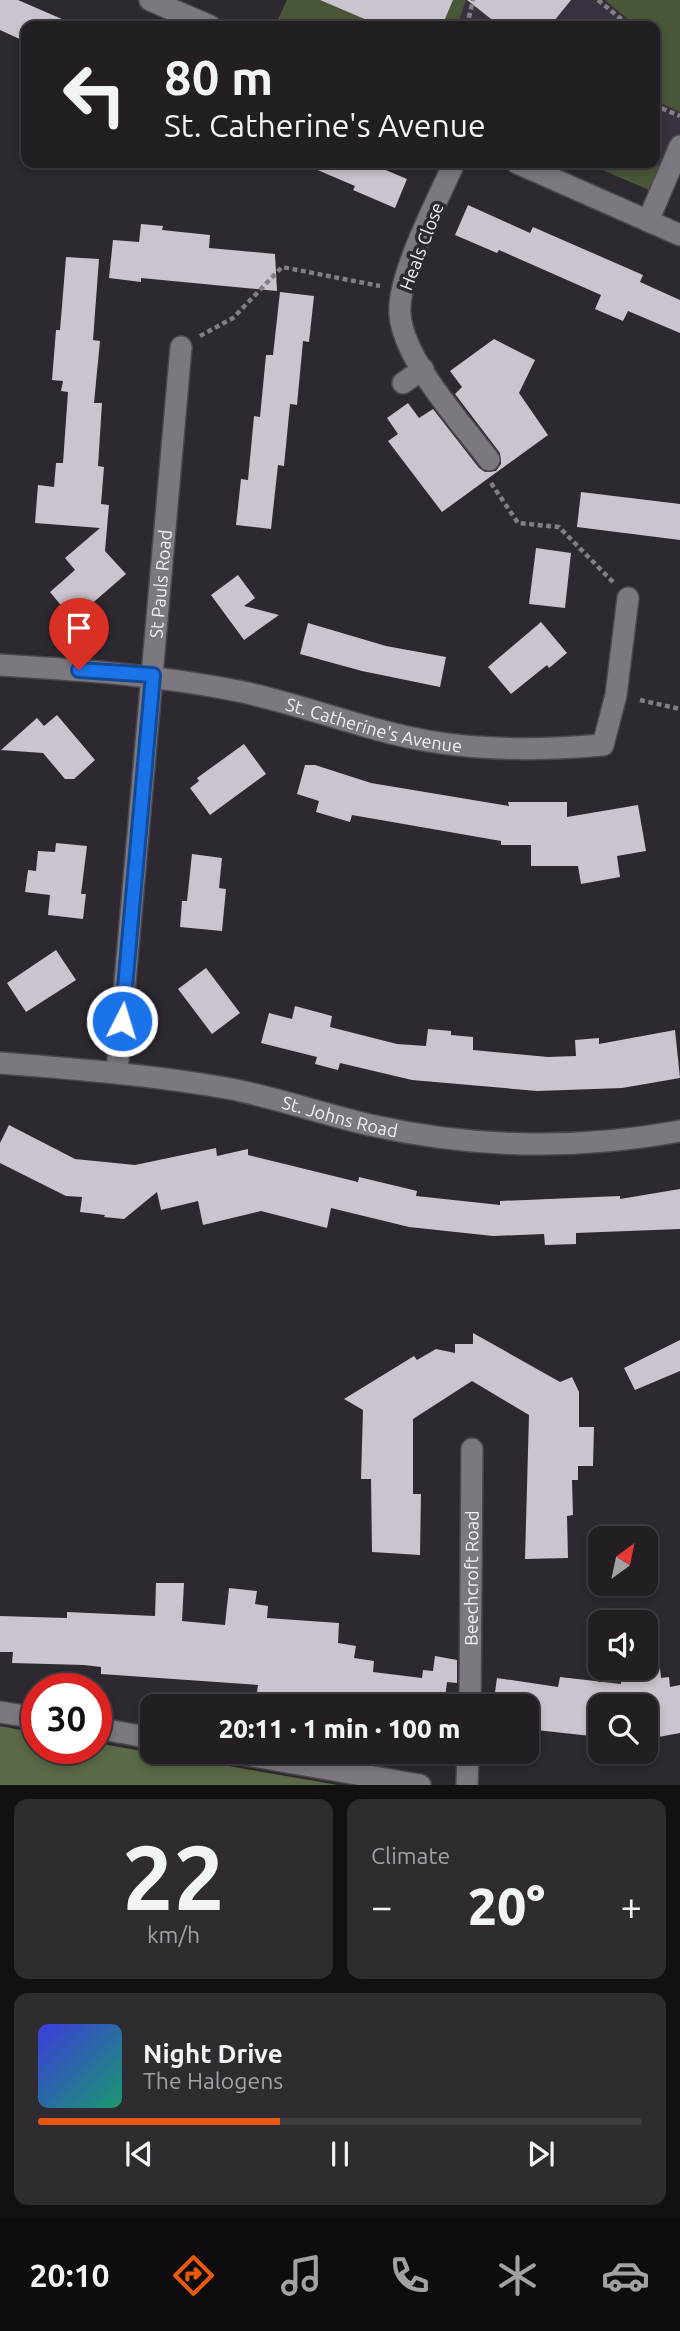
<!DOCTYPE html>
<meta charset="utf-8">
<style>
body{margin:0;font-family:Ubuntu,sans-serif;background:#2e2b31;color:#f1f3f6;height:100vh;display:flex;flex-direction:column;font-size:26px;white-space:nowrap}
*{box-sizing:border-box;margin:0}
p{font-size:23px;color:#a2a2a6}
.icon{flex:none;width:38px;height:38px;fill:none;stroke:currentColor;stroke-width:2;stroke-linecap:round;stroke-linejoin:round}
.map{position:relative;height:1785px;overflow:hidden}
.side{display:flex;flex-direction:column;gap:14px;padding:14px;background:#131014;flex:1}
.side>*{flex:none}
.banner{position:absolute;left:21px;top:21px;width:639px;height:147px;border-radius:14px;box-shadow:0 4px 10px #0003,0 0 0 2px #3f3c41;background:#221e24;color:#f1f3f6;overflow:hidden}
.needle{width:46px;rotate:33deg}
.tools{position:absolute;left:588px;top:1526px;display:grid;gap:14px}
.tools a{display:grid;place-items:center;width:70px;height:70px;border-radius:14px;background:#221e24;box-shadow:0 4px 10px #0003,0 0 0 2px #3f3c41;font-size:35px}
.speed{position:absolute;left:21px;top:1673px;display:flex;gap:14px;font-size:35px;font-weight:700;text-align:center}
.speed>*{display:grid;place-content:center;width:91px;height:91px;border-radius:50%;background:#221e24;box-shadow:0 4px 10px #0003,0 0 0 2px #3f3c41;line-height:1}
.speed .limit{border:10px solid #d22;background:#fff;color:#111}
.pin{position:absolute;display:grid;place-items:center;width:60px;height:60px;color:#fff;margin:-72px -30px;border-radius:50% 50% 50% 0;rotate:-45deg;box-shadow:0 0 7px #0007}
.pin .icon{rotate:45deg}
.me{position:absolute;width:77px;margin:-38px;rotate:5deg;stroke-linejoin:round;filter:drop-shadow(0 0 5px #0008)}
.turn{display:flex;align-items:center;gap:24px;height:147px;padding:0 28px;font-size:32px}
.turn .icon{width:91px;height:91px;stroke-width:2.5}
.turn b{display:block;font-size:49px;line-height:60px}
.big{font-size:52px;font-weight:800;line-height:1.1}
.side .tile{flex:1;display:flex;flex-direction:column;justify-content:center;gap:10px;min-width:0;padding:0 24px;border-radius:14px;background:#2e2b31}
.side .dial{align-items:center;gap:0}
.dial b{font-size:91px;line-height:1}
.song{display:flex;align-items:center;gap:21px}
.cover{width:84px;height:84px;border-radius:10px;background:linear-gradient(135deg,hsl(240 70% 55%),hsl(160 70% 35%))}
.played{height:7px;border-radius:4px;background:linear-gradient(90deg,#ea580c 40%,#3f3c41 40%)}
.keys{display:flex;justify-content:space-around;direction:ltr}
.heat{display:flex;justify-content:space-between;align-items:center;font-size:38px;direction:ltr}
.side .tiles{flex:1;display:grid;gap:14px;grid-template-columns:1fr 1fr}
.tile:last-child{grid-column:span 2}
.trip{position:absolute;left:140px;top:1694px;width:399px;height:70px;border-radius:14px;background:#221e24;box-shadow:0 4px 10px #0003,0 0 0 2px #3f3c41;font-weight:800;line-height:70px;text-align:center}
.tab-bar{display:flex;height:112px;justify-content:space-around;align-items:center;background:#0e0c0e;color:#a2a2a6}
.tab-bar .icon{width:49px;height:49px}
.tab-bar .on{color:#ea580c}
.tab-bar b{font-size:32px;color:#f1f3f6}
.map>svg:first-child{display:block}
</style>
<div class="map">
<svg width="680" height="1785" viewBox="0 0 680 1785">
<rect width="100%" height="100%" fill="#2e2830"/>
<path fill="#3a313e" d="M287,0H680V175L652,163H654V26H339Z"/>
<path fill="#4a5638" d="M287,0H366L359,16L381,26H275Z
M453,0H466L457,26H442Z
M605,0H680V112L655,100L654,26H628L630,21Z
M586,163H652L663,167L649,190Z"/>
<path fill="#5b6946" d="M0,1726L37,1733V1748H96V1743L338,1785H0Z"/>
<path fill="#cbc3cd" d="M0,0H18L78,26H26V42L0,30Z
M320,0H453L442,26H381Z
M467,0H571L550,26H500Z
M301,163H369L407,179L395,208L353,190L355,186Z
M468,205L530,233L533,227L643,275L640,282L680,300V333L628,311L623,321L595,309L601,295L499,250L497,253L455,235Z
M141,224L163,226L162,230L210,235L209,248L275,254L277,291L141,278V282L109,278L113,240L139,242Z
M66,257L99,259L93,340L100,341L94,403H102L98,466L104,467L101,504L109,505L105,551L126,574L73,620L50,592L75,570L65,558L100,528L35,523L38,485L54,487L56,463H63L68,392L61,391L63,381L52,380L56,330H60Z
M280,292L314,296L309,342L303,341L297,405L290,404L284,466L278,465L271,529L236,525L241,479L248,480L254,416L260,417L266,355H273Z
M494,339L535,360L519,393L548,435L442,512L388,441L398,434L387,418L408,403L419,418L433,409L479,468L485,472L496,471L501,464L500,453L455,394L462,387L450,371Z
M581,492L680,504V540L577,527Z
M536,548L571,553L565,608L529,604Z
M238,575L255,598L244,606L279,615L244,640L211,595Z
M541,622L567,653L549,668L547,665L511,694L488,667Z
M308,623L386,646L446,657L440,687L362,671L300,654Z
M57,715L95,760L74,779H65L43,753L1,750L37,718L44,726Z
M244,744L266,774L210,815L190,788L199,781L197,778Z
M305,765H315L371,783L509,806L508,802H567V817L638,805L646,851L617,856L620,877L581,884L578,866H531V845H501V841L352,815L350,822L316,812L319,801L297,794Z
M56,843L87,846L81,894H86L83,919L48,915L50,895L25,892L28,870L36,871L38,851L55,852Z
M192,854L222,858L219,888L226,889L222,931L180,927L182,901H187Z
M56,950L76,980L26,1012L7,983Z
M206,968L240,1013L212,1034L178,989Z
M295,1006L332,1016L330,1027L397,1044L426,1046L428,1029L451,1031V1035L473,1037V1050L548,1057L576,1056L575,1040L599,1038V1044L675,1030L680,1078L622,1088L537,1091L412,1080L340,1063L338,1070L315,1064L317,1057L261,1043L269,1013L292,1019Z
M9,1125L75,1159L135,1165L216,1148L217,1156L248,1149V1155L358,1182L359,1177L417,1191L416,1196L500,1205V1201L620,1196V1199L680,1189V1229L576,1233V1244L545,1245L544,1234L493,1236L409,1227L331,1208L327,1228L261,1211L203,1225L198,1201L161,1210L157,1192L124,1219L104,1217L105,1215L80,1212L82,1197L66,1196L0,1163V1143Z
M473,1333L560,1382L572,1377L579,1392V1427H594L593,1466H578V1480H572L573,1515L567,1516L568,1558L525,1559L529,1415L472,1381L413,1419V1494H421L420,1555L372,1552L371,1479H361L363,1410L344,1399L414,1356L417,1360L436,1349L455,1353V1344H473Z
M680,1340V1371L635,1390L624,1368Z
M156,1583H184L182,1621L225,1625L229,1588L257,1591L255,1604L268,1606L267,1618L339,1623L338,1643L356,1646L354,1658L374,1661L373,1672L422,1678L423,1670L433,1671L435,1656L457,1660V1683L447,1682L444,1706H365L257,1692L258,1685L101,1674V1667L84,1665L12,1663L13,1652H0V1616L67,1618V1612L155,1616Z
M621,1668H660L661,1678L669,1677L670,1687L680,1685V1733L653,1738L646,1706H600V1737L527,1729V1706H493L497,1678L558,1687L560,1677L621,1684Z"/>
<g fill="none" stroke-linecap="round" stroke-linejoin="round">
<defs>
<g id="minor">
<path d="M150,0L210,26"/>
<path d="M454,163C438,200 397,276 400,314C403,360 462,423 489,460"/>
<path d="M517,163L680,235"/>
<path d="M648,221L680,146"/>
<path d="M403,383L423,369"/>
<path id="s1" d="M0,665C80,670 158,675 238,691C302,704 364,730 428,741C487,751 543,750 603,745L616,695L628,598"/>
<path id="s2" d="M0,1063C76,1069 151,1075 226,1088C275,1097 322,1114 370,1125C472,1148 577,1150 680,1131"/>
<path id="s3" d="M117,1072L181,347"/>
<path id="s4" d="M470,1706L472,1449"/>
<path d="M0,1712L37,1718"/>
<path d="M96,1728L152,1738"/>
<path d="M230,1752L420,1785"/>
<path d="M467,1785L468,1752"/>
</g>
</defs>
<use href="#minor" stroke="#4b474d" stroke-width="24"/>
<path stroke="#827e84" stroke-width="4.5" stroke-dasharray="5 3.5" stroke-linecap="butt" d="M598,0L626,23L624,26
M467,26L473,0
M654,105L680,116
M200,336L233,318L282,267L380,286
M491,483L518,523L559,527L613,582
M640,700L680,709"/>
<use href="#minor" stroke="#7d7780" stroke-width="21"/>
</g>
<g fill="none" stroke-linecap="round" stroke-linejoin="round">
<defs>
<path id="route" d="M79,670L153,675L122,1021"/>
</defs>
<use href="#route" stroke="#114b97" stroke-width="18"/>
<use href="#route" stroke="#1a73e8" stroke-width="12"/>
</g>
<g text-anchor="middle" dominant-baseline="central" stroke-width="7" stroke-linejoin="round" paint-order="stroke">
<g font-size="18" fill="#f3f0f5" stroke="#2e2830">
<text transform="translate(421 246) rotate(-69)">Heals Close</text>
<text stroke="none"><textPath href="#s3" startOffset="490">St Pauls Road</textPath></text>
<text stroke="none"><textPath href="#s1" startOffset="380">St. Catherine's Avenue</textPath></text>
<text stroke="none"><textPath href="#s2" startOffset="345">St. Johns Road</textPath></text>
<text stroke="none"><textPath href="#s4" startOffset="128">Beechcroft Road</textPath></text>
</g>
</g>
</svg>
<div class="tools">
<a><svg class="needle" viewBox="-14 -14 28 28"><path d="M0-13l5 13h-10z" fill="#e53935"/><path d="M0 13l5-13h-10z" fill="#a2a2a6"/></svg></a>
<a><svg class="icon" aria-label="sound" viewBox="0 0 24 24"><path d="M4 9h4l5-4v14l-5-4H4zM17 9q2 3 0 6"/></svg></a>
<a><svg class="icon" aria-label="search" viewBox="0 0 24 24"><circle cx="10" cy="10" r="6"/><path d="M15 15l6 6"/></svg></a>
</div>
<div class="speed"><div class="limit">30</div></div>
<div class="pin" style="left:79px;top:670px;background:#d93025"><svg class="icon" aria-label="arrive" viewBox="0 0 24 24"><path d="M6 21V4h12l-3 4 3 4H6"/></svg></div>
<svg class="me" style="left:122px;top:1021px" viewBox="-20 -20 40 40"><circle r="17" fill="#1a73e8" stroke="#fff" stroke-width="3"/><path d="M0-11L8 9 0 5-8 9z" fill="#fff"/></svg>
<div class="trip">20:11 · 1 min · 100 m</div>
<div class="banner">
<div class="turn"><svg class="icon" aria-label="left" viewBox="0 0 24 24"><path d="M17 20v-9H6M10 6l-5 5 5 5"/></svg><div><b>80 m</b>St. Catherine's Avenue</div></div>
</div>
</div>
<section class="side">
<div class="tiles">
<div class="tile dial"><b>22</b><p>km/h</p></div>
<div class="tile"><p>Climate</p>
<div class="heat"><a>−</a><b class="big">20°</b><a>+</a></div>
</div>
<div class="tile">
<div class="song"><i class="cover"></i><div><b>Night Drive</b><p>The Halogens</p></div></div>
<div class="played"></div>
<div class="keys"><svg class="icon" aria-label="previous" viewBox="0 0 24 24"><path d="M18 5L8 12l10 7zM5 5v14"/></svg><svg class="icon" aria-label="pause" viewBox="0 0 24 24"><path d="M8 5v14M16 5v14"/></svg><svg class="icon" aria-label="next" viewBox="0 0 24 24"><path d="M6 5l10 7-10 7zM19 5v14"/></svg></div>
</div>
</div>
</section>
<nav class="tab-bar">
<b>20:10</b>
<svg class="icon on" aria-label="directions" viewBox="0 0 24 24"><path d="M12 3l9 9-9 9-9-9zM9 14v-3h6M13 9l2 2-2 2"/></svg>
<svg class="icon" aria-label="music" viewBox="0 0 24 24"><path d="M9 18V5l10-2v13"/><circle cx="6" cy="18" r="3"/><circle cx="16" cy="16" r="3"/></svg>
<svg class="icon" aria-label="phone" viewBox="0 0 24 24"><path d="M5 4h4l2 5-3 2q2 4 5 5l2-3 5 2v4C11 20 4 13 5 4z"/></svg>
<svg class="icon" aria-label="climate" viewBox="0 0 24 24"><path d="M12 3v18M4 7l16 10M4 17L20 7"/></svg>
<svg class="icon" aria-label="car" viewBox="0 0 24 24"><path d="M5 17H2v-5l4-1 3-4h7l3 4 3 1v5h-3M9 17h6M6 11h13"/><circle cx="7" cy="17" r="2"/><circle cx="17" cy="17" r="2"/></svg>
</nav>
